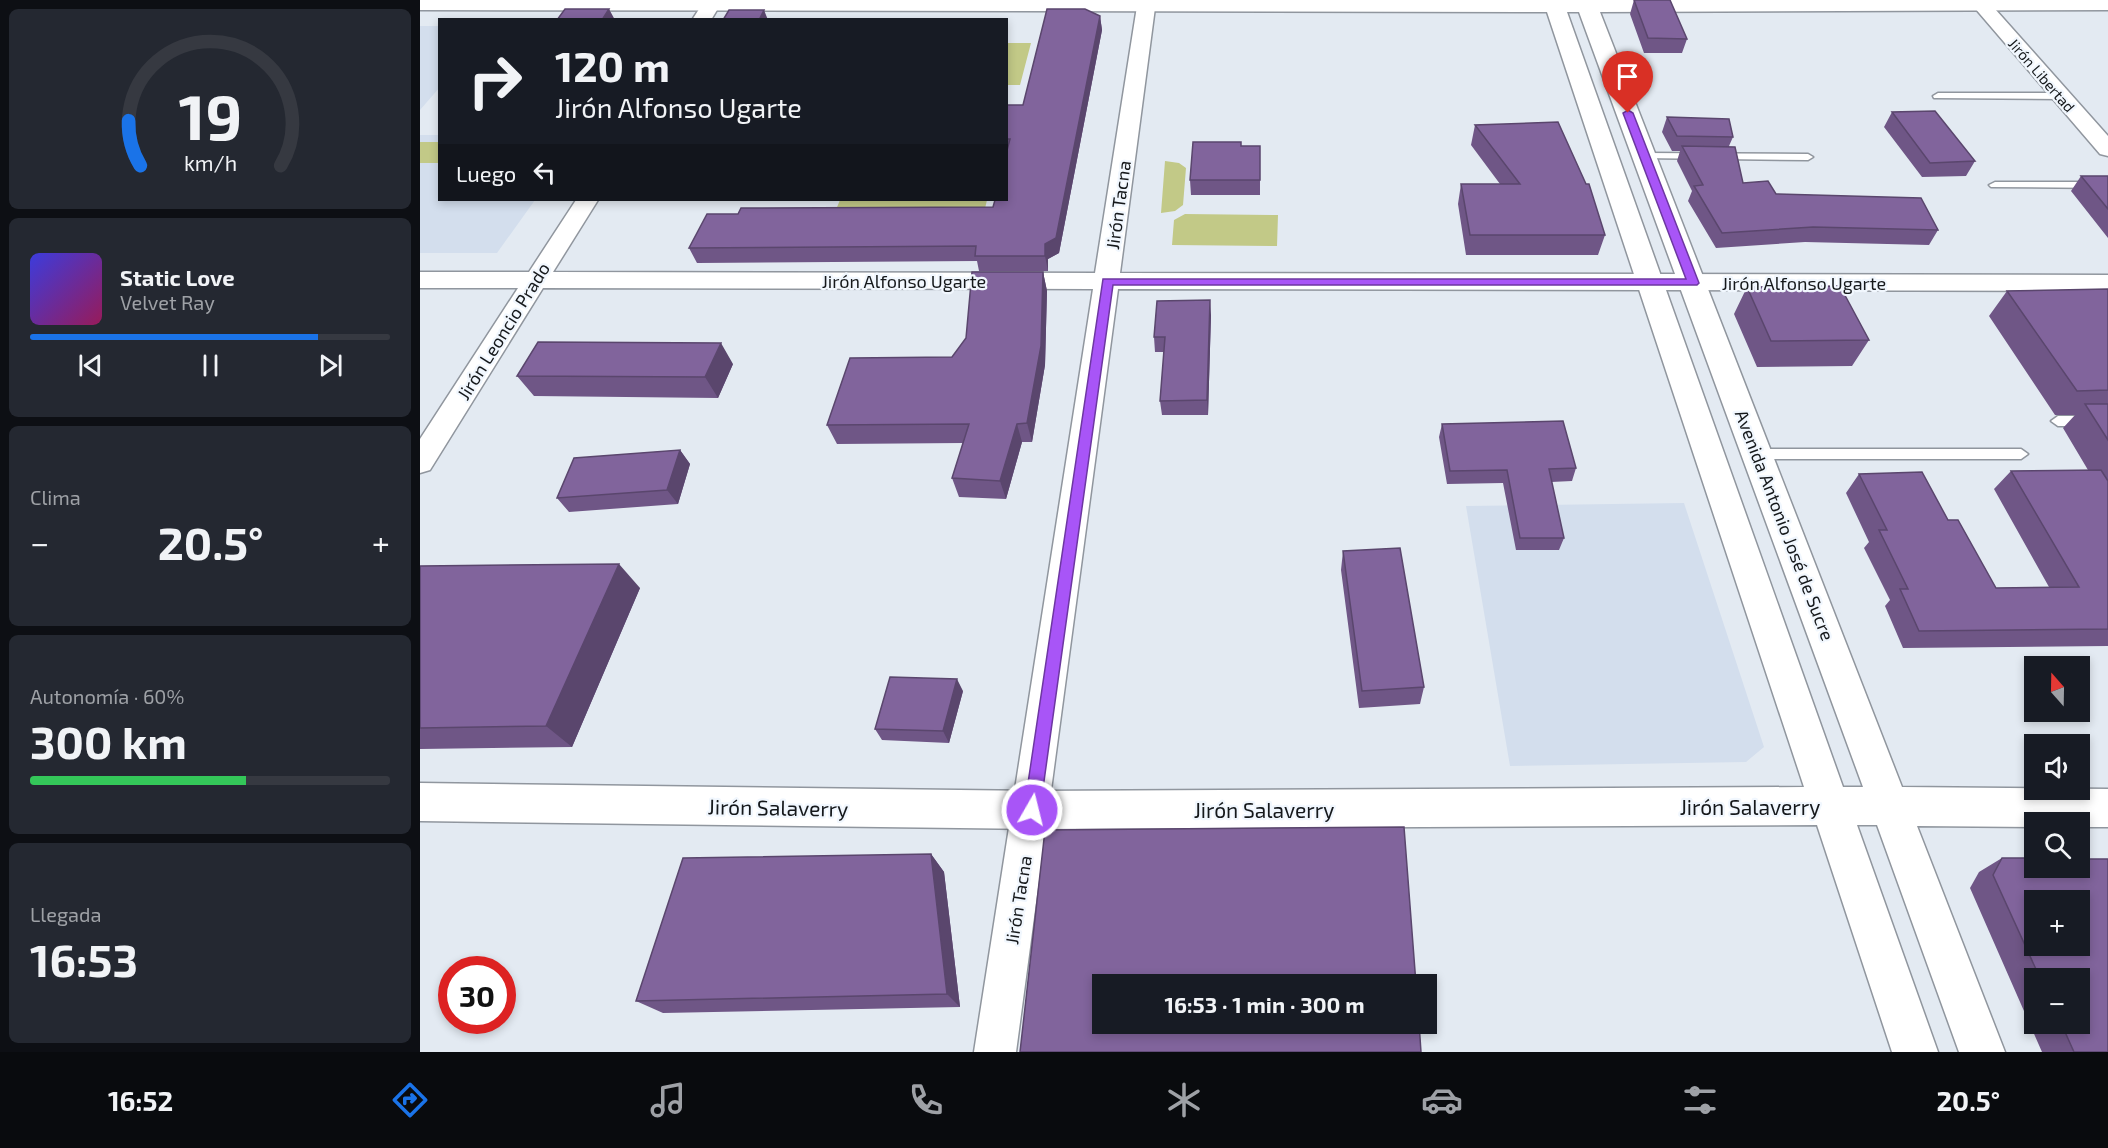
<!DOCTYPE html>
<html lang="es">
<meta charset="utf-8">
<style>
body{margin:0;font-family:"Exo 2",sans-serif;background:#242831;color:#f1f3f6;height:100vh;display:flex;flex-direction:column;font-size:22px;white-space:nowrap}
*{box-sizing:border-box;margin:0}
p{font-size:20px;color:#9ea1a6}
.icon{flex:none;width:33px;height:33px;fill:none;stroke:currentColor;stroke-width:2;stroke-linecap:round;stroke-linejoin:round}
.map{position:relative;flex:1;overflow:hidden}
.details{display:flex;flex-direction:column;gap:9px;padding:9px;background:#0d0f14;width:420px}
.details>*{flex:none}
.hud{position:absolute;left:18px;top:18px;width:570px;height:183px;border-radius:0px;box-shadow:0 3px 9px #0003;background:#171b24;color:#f1f3f6;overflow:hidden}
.needle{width:39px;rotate:340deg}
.controls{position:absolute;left:1604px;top:656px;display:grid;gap:12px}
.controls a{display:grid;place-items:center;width:66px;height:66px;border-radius:0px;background:#171b24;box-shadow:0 3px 9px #0003;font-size:30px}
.speed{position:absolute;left:18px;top:956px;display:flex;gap:12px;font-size:30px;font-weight:700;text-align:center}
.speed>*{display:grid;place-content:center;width:78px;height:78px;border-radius:50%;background:#171b24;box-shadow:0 3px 9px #0003;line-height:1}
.speed .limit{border:9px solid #d22;background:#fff;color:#111}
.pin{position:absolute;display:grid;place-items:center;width:51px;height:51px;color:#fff;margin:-62px -26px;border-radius:50% 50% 50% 0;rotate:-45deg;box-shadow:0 0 6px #0007}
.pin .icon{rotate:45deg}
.me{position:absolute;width:66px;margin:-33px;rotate:8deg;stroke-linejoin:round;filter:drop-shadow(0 0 4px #0008)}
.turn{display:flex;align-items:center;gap:21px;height:126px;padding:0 18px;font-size:27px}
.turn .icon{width:78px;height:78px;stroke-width:2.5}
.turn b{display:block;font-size:42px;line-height:51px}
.then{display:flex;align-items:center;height:57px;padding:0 18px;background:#0003;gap:12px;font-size:22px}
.big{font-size:45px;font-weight:700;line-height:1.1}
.details .card{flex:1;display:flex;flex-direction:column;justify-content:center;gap:9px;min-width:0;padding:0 21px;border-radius:9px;background:#242831}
.details .dial{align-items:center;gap:0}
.dial svg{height:156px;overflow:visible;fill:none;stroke:#363941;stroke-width:7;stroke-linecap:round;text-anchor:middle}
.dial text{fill:#f1f3f6;stroke:none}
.song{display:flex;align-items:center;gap:18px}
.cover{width:72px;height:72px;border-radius:9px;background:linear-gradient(135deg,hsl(240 70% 55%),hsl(330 70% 35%))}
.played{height:6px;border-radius:3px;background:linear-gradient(90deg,#1a73e8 80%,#363941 80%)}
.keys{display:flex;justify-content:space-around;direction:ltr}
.heat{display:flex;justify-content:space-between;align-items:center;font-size:33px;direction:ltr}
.charge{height:9px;border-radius:4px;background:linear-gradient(90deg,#34c759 60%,#363941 0)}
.trip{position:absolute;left:672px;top:974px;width:345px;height:60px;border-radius:0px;background:#171b24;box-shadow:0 3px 9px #0003;font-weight:700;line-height:60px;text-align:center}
.dock{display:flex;height:96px;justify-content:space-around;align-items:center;background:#090b0e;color:#9ea1a6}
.dock .icon{width:42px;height:42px}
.dock .selected{color:#1a73e8}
.dock b{font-size:27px;color:#f1f3f6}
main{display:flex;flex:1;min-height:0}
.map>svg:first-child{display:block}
</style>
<main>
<section class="details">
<div class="card dial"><svg viewBox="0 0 100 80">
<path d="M14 69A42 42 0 1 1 86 69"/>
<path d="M14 69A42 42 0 0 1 8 46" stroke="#1a73e8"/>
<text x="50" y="56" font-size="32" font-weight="700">19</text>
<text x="50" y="72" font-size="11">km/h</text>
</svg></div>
<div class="card">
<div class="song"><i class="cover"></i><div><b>Static Love</b><p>Velvet Ray</p></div></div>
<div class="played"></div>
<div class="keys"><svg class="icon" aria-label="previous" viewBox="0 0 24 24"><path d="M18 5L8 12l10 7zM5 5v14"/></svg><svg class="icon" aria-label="pause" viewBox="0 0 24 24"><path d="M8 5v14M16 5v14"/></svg><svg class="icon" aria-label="next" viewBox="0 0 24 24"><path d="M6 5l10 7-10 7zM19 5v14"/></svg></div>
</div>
<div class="card"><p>Clima</p>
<div class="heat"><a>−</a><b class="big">20.5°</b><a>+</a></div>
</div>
<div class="card"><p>Autonomía · 60%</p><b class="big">300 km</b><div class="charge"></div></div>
<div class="card"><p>Llegada</p><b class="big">16:53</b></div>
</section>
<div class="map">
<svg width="1688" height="1052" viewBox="0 0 1688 1052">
<rect width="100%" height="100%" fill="#e3eaf2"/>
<path fill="#d3deed" d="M0,26H19L20,87L0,110Z
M0,135H19L20,200H115L77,253H0Z
M1264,503L1344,747L1326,762L1090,766L1046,506Z"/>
<path fill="#c2c987" d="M587,43H611L600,85H587Z
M0,142H19L18,163H0Z
M745,161L759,163L766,168L763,205L755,211L741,213Z
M420,200H567L563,217H413Z
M765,214L858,215L857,246L752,245L754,220Z"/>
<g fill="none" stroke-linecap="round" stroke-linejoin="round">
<defs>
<path id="lane" d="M1518,93H1641L1646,96L1641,99L1514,98L1513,96Z
M1224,153L1388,154L1393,157L1388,160L1220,158L1219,156Z
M1575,182H1688V188L1571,187L1569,185Z
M1638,416H1688V426H1638L1631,421Z
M1338,449H1601L1608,454L1601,459H1338L1331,454Z"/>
<path id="street" d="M285,0H303L291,20H272Z
M718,0H736L700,273L1688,275V291L698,289L596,1052H554L673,289L123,288L10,470L0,473V439L98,288H0V272H109L156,200H178L133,272L675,273Z
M1548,0H1567L1688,136V156L1680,154Z"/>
<path id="secondary" d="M0,0H1688V10L1180,12L1482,787L1688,789V827H1659V822H1614V827L1497,826L1585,1052H1539L1457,825H1437L1518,1052H1472L1397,825L612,829L0,821V783L612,791L1384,787L1127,12L0,10ZM1147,12H1159L1443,787H1423Z"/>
</defs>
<use href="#lane" stroke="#90969e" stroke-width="3"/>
<use href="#street" stroke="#90969e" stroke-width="3"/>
<use href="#secondary" stroke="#90969e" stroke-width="3"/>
<use href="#lane" fill="#fff" fill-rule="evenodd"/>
<use href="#street" fill="#fff" fill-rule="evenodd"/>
<use href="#secondary" fill="#fff" fill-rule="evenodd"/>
</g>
<path fill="#6f5686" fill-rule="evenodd" d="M1214,0L1267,39L1262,53H1224L1210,14Z
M680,16L682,30L639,253L628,259V271H559L557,261L277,263L269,248L318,214L573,207L586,200V105H603Z
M1472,112L1555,161L1546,176L1502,177L1464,127Z
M1247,117L1313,137L1309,146L1323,183L1356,194L1518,230L1509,245L1385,242L1296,248L1268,201L1272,191L1257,161L1260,151H1252L1242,132Z
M1055,125L1185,235L1178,255H1046L1038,204L1041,184H1080L1051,145Z
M821,146H840V195H771L770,180Z
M1661,176H1688V238L1651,191Z
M623,272L627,291L625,365L612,442H602L586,499L539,497L532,478L543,443L417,444L407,425L532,357Z
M1327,287L1449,340L1432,366L1337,367L1314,314Z
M1688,289V646L1483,648L1465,606L1470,600L1444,548L1449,542L1426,493L1439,474L1528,520L1576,588L1629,587L1574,489L1591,471L1668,470L1643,428L1655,415H1635L1569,316L1587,291Z
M791,315L788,415H742L740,401L744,352H735L734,337Z
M313,364L298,398L114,396L97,376Z
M1022,424L1156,468L1152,481L1131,482L1144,538L1139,550H1096L1083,483L1027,484L1019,437Z
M260,450L270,464L258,504L149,512L137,498Z
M923,551L1004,687L1000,704L939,708L921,570Z
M0,566L220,588L152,747L0,749Z
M543,691L529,743L462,740L455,729Z
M511,854L524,872L540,1007L243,1013L216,1001Z
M1582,858H1614V867H1659V859H1688V1052H1622L1550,888L1559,872ZM1614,900H1659V945H1614ZM1614,978H1659V1023H1614Z"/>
<path fill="#5a466d" d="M189,9L195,20H182Z
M344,10L348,20H339Z
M680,16L682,30L639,253L628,259V271L625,256V244Z
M623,272L627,291L625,365L612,442L607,423Z
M790,300L791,315L788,415L787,400Z
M301,343L313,364L298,398L285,377Z
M597,424L602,442L586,499L580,481Z
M260,450L270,464L258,504L247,490Z
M199,564L220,588L152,747L126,726Z
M537,679L543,691L529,743L523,731Z
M511,854L524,872L540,1007L527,994Z"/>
<path fill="#81649c" stroke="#5a466d" stroke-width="1.5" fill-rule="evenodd" d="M1214,0H1250L1267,39L1228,38Z
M145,9H189L182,20H137Z
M627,9H665L680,16L636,238L625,244V256H555L556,246L269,248L287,214H318L321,208L573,207L575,200H586V154L590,139H586V105H603Z
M309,10H344L339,20H303Z
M1515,111L1555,161L1510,163L1472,112Z
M1247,117L1309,119L1313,137L1257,136Z
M1138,122L1166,184H1169L1185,235H1050L1041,184H1100L1055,125Z
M773,142H821V146H840V180H770Z
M1262,146L1315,147L1323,183L1348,181L1356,194L1501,198L1518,230L1393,227L1302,233L1274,186L1283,185Z
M1661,176H1688V209Z
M552,272H623L621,346L607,423L597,424L580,481L532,478L549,424L407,425L430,358L532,357L546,338Z
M1420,286L1449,340L1351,341L1327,287Z
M1688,289V390L1657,391L1587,291Z
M790,300L787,400L740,401L745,337H734L737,301Z
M118,342L301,343L285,377L97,376Z
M1665,404H1688V440Z
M1143,421L1156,468L1129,469L1144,538H1100L1087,470L1030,471L1022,424Z
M260,450L247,490L137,498L154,458Z
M1681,470L1688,481V629L1499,631L1480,589H1488L1459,530H1467L1439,474L1502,472L1528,520H1538L1576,588L1659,587L1591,471Z
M980,548L1004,687L942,691L923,551Z
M199,564L126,726L0,728V566Z
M470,677L537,679L523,731L455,729Z
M984,827L996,984H682V1023H999L1001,1052H600L625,830Z
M511,854L527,994L216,1001L263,858Z
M1582,858H1614V867H1659V859H1688V1052H1654L1641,1023H1659V978H1620L1573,875ZM1614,900H1659V945H1614Z"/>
<path fill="#a855f7" stroke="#6d37a1" stroke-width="1.5" d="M1208,110L1213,113L1279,283L1277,285H693L620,810L618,816L612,818L606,816L604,810L683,279H1266L1203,113Z"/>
<g text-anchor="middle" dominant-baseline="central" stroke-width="4.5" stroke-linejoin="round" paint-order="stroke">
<g font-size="15" fill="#15181b" stroke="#f1f7fe">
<text transform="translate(1622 75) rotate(49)">Jirón Libertad</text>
</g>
<g font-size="18" fill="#15181b" stroke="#f1f7fe">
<text transform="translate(698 205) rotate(-82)">Jirón Tacna</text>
<text x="484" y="281">Jirón Alfonso Ugarte</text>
<text x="1384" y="283">Jirón Alfonso Ugarte</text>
<text transform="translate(83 331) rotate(-58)">Jirón Leoncio Prado</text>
<text transform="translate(1365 525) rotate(69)">Avenida Antonio José de Sucre</text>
<text transform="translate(598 900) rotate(-81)">Jirón Tacna</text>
</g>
<g font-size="21" fill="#15181b" stroke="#f1f7fe">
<text x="1330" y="806">Jirón Salaverry</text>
<text transform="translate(358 807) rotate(1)">Jirón Salaverry</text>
<text x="844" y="809">Jirón Salaverry</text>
</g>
</g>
</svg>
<div class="controls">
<a><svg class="needle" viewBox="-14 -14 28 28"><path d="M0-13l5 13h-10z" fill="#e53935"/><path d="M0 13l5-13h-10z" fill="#9ea1a6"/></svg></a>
<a><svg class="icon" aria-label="sound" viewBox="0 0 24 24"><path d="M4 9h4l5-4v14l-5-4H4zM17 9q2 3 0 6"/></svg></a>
<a><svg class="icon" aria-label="search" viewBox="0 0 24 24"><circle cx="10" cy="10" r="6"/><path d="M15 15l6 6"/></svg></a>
<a>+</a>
<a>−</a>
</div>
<div class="speed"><div class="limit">30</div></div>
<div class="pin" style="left:1208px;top:113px;background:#d93025"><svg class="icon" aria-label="arrive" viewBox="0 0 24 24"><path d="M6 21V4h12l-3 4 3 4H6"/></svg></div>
<svg class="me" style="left:612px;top:810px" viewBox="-20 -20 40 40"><circle r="17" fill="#a855f7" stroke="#fff" stroke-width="3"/><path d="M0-11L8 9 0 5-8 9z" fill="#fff"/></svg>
<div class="trip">16:53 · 1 min · 300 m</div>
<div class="hud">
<div class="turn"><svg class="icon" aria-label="right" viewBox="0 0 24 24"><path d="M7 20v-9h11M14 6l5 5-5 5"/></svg><div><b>120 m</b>Jirón Alfonso Ugarte</div></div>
<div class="then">Luego<svg class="icon" aria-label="left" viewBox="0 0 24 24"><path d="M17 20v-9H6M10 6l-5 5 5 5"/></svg></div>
</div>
</div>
</main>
<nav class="dock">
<b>16:52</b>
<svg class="icon selected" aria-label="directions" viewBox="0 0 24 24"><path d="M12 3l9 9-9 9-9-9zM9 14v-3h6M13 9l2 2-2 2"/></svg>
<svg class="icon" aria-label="music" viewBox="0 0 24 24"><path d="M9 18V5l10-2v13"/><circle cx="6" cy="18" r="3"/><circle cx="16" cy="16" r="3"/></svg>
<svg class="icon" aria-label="phone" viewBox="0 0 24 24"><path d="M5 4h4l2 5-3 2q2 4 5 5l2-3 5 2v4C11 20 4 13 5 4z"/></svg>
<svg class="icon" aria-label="climate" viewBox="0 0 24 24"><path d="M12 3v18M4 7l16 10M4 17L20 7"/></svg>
<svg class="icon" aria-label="car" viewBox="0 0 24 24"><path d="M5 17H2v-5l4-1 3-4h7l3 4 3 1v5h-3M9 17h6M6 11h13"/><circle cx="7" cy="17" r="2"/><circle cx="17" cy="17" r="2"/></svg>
<svg class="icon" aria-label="filters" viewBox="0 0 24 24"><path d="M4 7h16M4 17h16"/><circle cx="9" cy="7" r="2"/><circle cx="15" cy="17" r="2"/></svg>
<b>20.5°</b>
</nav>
